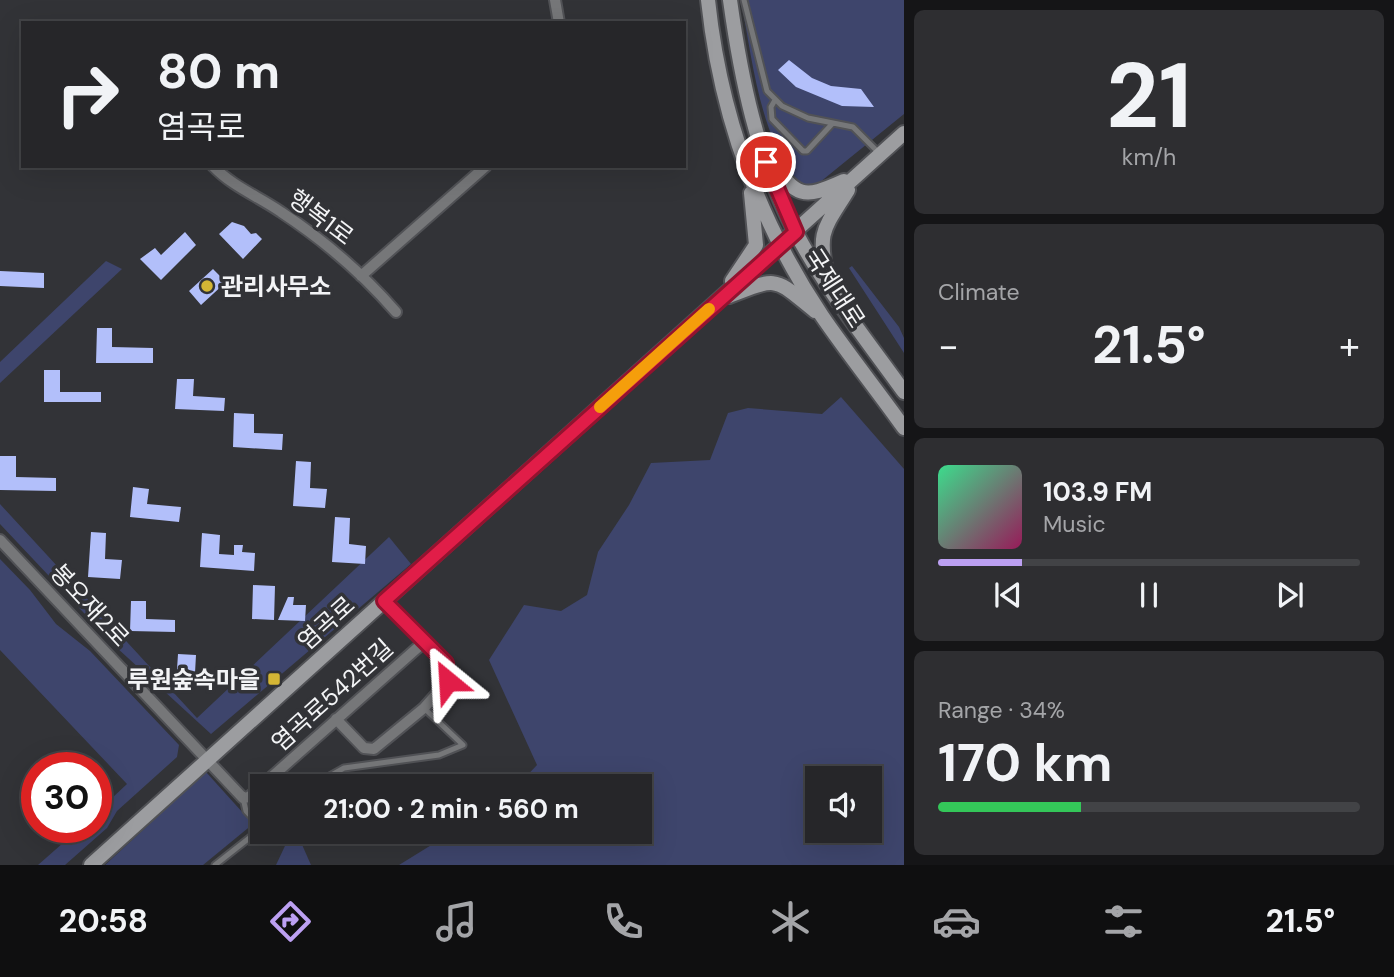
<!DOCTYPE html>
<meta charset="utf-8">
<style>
body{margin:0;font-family:"DM Sans","Noto Sans KR",sans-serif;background:#2e2e31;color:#f1f3f6;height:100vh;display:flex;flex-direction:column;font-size:26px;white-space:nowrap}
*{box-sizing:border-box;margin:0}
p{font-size:23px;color:#a4a5a8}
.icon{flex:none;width:38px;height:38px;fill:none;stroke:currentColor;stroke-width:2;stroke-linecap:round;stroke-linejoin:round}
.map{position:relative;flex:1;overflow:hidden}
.details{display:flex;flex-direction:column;gap:10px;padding:10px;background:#151517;width:490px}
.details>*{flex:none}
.hud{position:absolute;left:21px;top:21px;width:665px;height:147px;border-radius:0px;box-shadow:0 7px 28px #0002,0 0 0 2px #424346;background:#262629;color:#f1f3f6;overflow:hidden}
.tools{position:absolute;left:805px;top:766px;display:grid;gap:14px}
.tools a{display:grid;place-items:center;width:77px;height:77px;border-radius:0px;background:#262629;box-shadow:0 7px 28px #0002,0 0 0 2px #424346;font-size:35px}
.speed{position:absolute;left:21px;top:752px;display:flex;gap:14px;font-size:35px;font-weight:700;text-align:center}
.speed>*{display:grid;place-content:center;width:91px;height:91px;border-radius:50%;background:#262629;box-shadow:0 7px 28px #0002,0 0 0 2px #424346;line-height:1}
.speed .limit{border:10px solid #d22;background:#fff;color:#111}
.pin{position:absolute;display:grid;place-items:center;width:60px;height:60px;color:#fff;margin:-30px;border:4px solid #fff;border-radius:50%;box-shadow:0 2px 7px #0007}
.me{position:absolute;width:77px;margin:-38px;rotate:333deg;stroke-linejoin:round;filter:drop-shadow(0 0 5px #0008)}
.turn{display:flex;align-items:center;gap:24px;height:147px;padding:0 21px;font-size:32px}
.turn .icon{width:91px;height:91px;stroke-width:2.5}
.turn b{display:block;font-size:49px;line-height:60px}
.big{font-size:52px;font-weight:700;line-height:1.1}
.details .tile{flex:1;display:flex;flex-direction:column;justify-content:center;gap:10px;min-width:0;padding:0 24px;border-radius:10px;background:#2e2e31}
.details .dial{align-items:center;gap:0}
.dial b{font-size:91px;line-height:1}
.song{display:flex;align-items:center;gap:21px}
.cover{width:84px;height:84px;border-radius:10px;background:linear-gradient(135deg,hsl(150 70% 55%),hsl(330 70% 35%))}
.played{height:7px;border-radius:4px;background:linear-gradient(90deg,#bca0f2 20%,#424346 20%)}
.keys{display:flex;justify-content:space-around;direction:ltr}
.heat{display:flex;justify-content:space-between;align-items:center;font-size:38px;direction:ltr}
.charge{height:10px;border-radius:5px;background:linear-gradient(90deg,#34c759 34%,#424346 0)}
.trip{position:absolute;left:250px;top:774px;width:402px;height:70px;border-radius:0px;background:#262629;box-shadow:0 7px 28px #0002,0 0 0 2px #424346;font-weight:700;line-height:70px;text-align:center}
.tabs{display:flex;height:112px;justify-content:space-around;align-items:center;background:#0f0f10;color:#a4a5a8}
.tabs .icon{width:49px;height:49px}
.tabs .current{color:#bca0f2}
.tabs b{font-size:32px;color:#f1f3f6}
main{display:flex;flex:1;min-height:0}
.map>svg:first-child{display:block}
</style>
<main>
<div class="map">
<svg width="904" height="865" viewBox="0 0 904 865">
<rect width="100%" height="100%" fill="#323337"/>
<path fill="#3e456c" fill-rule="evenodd" d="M741,0H904V114L814,187L802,186C760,143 752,57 741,0Z
M106,261L122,269L0,383V362Z
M852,266L899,327L904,338V353L849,268Z
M841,397L904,469V865H399L454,831H640V786H517L537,765L489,660L524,605L561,611L587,595L598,552L629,505L651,463L710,460L728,413L748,408L822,414ZM817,779H870V831H817Z
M0,504L197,718L389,537L411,564L211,734L116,647L0,524Z
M0,559L30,590L56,624L90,651L179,745L177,757L117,811L107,828L65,865H38L80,828H96V813L127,784L0,650Z
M206,772L253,824L203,865H105Z
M292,831H296L311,865H276Z"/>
<path fill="#b2bffa" d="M789,60L812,78L831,86L861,89L874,107L842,106L796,87L778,70Z
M232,222L244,226L251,234L256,233L262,239L243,259L219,234Z
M185,232L196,245L161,280L140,259L155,248L161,255Z
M213,269L226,282L201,305L189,291Z
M0,271L44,273V288L0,286Z
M97,328H112V347L153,348V363H96Z
M44,370H60V392H101V402H44Z
M177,379H194L193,396L225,398L224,411L175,409Z
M234,413L254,414V433L283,434L282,450L233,447Z
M0,456H16V477L56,478V491L0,490Z
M296,461L311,462L310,488L327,489L325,508L293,506Z
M133,487L149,489L147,504L181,507L179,522L130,517Z
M335,517L350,518L349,544L366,546L365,564L332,562Z
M91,532L106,533L105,559L122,560L120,579L88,577Z
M202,533L220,535L219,554L234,555V545H243L242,552L255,553L254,571L200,567Z
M253,585L275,586L274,620L252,619Z
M288,597H294L293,605H306L305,621L278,620Z
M131,601H146V619L175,620V632L130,631Z
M178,654L196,655L195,673L227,675L226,687L176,685Z"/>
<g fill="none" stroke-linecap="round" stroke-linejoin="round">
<defs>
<path id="lane" d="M744,0L767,91L782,106L808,118L853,127L880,154
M775,100L771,107L772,119L803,151H807L832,124
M312,786L344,768L439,755L463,745L424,708
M243,798L246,811L262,828
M215,865L262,828"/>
<path id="street" d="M555,0L559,23
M213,166C233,187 258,196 281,212C322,239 363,274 396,312
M361,276L486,166
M0,540L243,798L249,797L424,642
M336,719L364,748L374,749L424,708L448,681L446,663L384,601"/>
<path id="secondary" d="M708,0C720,114 758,220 822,316C848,354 877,390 904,428
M730,0C741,79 757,157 794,229C824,287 866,339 904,392
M770,160C797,197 802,200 844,181
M827,277C817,231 824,229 848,190
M732,281L756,245L751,193
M729,296C780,276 774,278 815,311
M91,865L904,133"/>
</defs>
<use href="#lane" stroke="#515256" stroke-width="9"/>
<use href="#street" stroke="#515256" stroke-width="14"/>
<use href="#secondary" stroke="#515256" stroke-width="18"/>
<use href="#lane" stroke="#767779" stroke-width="5"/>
<use href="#street" stroke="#767779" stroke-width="10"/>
<use href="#secondary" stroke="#9c9da0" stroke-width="14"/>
</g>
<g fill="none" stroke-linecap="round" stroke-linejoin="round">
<defs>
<path id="route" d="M448,681L446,663L384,601L796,232L766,162"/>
</defs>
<use href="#route" stroke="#92132f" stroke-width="18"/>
<use href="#route" stroke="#e11d48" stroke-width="12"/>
<path stroke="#f59e0b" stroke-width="12" d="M600,407L709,309"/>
</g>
<g fill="#d4b635" stroke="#323337" stroke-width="2.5">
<circle cx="207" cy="286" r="7"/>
<rect x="267" y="672" width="14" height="14" rx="3.5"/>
</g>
<g text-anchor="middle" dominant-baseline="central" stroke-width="7" stroke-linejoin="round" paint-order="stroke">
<g font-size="24" fill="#f3f4f6" stroke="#323337">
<text transform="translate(321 217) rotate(37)">행복1로</text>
<text transform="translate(835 288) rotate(57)">국제대로</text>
<text transform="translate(90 605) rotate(47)">봉오재2로</text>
<text transform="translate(326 623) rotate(-42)">염곡로</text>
<text transform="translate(332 695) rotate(-42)">염곡로542번길</text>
</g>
<g font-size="24" font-weight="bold" fill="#f3f4f6" stroke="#323337" text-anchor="start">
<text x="221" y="286">관리사무소</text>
<text x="260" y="679" text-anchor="end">루원숲속마을</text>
</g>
</g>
</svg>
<div class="tools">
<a><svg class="icon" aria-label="sound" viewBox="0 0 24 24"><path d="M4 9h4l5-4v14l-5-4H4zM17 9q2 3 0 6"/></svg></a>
</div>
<div class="speed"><div class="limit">30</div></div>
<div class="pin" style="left:766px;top:162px;background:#d93025"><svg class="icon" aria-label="arrive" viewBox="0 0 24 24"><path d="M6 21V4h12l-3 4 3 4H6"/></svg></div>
<svg class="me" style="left:448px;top:681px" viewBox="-20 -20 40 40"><path d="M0-17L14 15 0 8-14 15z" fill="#e11d48" stroke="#fff" stroke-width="4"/></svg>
<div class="trip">21:00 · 2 min · 560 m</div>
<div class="hud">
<div class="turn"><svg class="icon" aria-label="right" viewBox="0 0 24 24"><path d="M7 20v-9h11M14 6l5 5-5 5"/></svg><div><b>80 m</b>염곡로</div></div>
</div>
</div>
<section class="details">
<div class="tile dial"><b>21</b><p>km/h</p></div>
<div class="tile"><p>Climate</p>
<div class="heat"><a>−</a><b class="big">21.5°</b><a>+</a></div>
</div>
<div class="tile">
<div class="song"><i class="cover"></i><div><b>103.9 FM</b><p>Music</p></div></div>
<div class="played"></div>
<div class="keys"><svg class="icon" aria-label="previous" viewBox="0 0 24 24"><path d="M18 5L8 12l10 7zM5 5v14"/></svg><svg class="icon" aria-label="pause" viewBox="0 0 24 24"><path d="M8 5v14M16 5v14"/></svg><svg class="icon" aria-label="next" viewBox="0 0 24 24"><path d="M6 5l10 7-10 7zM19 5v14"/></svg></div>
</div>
<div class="tile"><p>Range · 34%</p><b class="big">170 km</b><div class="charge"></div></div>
</section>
</main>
<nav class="tabs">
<b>20:58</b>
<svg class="icon current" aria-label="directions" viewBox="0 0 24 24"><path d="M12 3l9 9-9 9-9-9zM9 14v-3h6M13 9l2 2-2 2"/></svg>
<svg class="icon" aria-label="music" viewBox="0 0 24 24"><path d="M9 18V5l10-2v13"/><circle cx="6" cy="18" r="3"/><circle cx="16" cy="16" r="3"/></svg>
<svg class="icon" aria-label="phone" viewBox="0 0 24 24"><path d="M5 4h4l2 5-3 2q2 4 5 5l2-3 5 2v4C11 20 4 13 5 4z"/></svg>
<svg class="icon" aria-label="climate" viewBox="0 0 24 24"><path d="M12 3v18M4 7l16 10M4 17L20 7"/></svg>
<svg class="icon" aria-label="car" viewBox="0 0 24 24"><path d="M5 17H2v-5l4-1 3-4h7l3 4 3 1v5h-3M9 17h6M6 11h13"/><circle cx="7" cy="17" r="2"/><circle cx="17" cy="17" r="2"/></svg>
<svg class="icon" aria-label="filters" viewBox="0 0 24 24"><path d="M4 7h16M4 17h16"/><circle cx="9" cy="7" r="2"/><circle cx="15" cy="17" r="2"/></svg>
<b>21.5°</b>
</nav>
